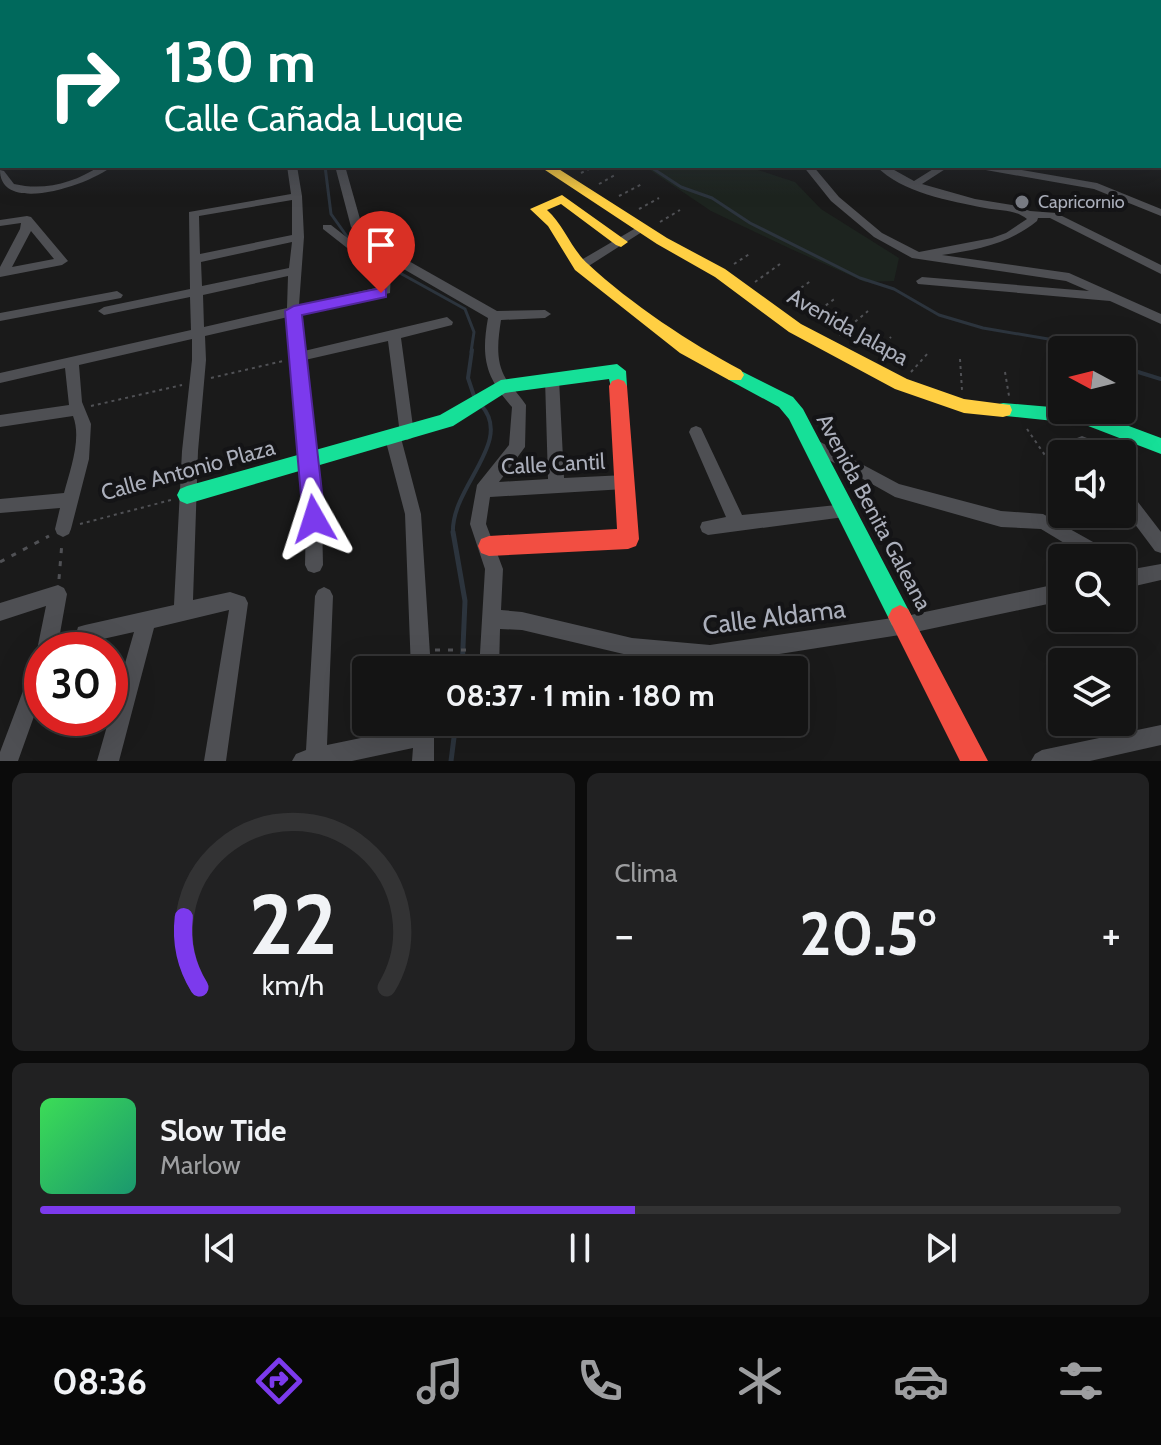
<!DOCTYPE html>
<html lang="es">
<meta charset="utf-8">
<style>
body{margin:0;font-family:Cabin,sans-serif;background:#212122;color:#f1f3f6;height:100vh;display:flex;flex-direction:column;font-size:30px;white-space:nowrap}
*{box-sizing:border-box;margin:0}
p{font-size:26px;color:#9d9ea0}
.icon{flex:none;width:44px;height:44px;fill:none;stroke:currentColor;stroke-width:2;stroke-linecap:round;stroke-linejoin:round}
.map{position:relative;height:761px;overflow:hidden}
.details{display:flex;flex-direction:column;gap:12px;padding:12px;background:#0b0b0b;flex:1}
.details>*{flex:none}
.top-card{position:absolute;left:0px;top:0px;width:1162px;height:168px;box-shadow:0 8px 32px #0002,0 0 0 2px #333334;background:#00695c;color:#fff;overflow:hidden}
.needle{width:52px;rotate:277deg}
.buttons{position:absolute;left:1048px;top:336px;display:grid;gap:16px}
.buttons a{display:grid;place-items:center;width:88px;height:88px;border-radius:8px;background:#141414;box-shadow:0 8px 32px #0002,0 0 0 2px #333334;font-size:40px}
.speed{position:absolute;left:24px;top:632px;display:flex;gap:16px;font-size:40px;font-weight:700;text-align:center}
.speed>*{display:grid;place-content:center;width:104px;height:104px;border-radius:50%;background:#141414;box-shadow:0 8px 32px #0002,0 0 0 2px #333334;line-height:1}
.speed .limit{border:12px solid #d22;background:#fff;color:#111}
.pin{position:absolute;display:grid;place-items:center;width:68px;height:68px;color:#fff;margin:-82px -34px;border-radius:50% 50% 50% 0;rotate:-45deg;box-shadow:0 0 8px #0007}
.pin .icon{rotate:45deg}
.me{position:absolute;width:88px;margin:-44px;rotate:354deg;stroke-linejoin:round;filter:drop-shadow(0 0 6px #0008)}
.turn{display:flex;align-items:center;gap:28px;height:168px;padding:0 32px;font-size:36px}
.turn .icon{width:104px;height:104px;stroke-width:2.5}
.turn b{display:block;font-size:56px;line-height:68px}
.big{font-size:60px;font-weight:700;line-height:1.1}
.details .card{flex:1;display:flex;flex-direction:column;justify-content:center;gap:12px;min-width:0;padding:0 28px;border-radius:12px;background:#212122}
.details .dial{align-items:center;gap:0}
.dial svg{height:208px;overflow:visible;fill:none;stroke:#333334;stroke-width:7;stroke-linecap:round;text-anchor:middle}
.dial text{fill:#f1f3f6;stroke:none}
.song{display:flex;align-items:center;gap:24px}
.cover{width:96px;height:96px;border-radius:12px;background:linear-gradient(135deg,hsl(130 70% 55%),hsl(160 70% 35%))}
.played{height:8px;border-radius:4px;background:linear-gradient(90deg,#7c3aed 55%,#333334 55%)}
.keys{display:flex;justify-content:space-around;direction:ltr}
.heat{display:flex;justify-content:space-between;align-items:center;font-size:44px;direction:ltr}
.details .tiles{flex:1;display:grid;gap:12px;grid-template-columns:1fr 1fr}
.card:last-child{grid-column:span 2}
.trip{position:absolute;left:352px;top:656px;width:456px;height:80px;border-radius:8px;background:#141414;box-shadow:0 8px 32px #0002,0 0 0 2px #333334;font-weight:700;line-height:80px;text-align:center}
.dock{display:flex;height:128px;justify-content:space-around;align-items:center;background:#080808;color:#9d9ea0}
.dock .icon{width:56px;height:56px}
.dock .current{color:#7c3aed}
.dock b{font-size:36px;color:#f1f3f6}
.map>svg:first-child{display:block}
</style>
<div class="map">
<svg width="1161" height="761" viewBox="0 0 1161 761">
<rect width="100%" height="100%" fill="#1a1a1a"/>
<path fill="#1d241f" d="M644,166H746L795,182L821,209L899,258L894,281L865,282L791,249L711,211Z"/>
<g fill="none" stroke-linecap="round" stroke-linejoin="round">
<path stroke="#2c343d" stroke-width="3" d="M325,166L331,214L351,242
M649,166L681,187L712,198L750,223L860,278L894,289L939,315L983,328L1060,341L1079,350
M371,257L465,309L474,332L471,352"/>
<path stroke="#2c343d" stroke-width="4" d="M472,350L468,378L475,399
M1122,367L1161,379
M453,534C450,487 515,442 481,405"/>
<path stroke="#2c343d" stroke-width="5" d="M453,532L465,601L462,670
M451,761L456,722"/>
<path stroke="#505155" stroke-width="2" stroke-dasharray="3 4" stroke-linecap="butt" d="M581,173L595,166
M599,184L615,175
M619,196L642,184
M639,209L659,198
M660,222L680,210
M734,264L751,253
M755,282L780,264
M784,300L812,280
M809,318L837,297
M839,335L868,311
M875,353L891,337
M960,359L962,390
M911,372L929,352
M1005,372L1009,396
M211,378L283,361
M1056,398L1057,380
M91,406L182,385
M1027,429L1062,480
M1053,513L1062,505
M80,524L171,500"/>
<path stroke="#505155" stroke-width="3" stroke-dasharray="5 8" stroke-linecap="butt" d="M0,562L49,536
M59,579L62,542
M435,650H473"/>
<path fill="#4e4f53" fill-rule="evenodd" d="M2,105V114L0,115V106Z
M1160,107L1161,108V114L1160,113Z
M1160,130H1161V136H1160Z
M1160,155H1161V161H1160Z
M100,166H112C92,184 0,216 0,170L4,171L14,184C44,191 74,183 100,166Z
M287,166H297L302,196L304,237L299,305L380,287L379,273L323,229V225H331L391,272L390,293L300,314L304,351L447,317L453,322L452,325L401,338L414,434L412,438L407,440L402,438L400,434L388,341L305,360L322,519L323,565L320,571L314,573L308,571L305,565L306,519L288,317L205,336L206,360L198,451L193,600L230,592L245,597L248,603L226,761H204L229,610L154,628L119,761H97L134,632L85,643L78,641L76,634L78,627L85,625L174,605L182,451L192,360V339L79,365L82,402L91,424L89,459L71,529L69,534L63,537L57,534L55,529L60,508L0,513V499L64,493C70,470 82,439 73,416L0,427V415L69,405L65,368L0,383V373L191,330L190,297L104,315L98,311L104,307L190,289L189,212L291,194ZM292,200V235L200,254L199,216ZM292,242L289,268L202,286L201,262ZM288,276L287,308L204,327L203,295Z
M335,166H345L362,226L384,247L497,311L545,310L551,314L545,318L501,320C498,340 495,361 506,379C512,388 520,396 526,405L525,447L499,482L548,479L545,379L547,375H557L559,379L564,478L625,475L631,477L633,482L631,487L625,489L490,497L486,524L503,569L501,610L522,612L632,638L710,645L906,616L1062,583V601L906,634L710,665L632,656L522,630L500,629L499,670H479L485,569L470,524L477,485L509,445L512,407C485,377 481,357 488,318L376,253L351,227Z
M803,166H813L839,197L882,233L919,252L992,238L1006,233L1027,219C1014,209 1000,211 985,208C950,201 902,193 876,166H887L914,181L938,166H950L922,184L975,199L1012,205L1030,211L1056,213L1161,265V274L1050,218H1038L1037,221C1009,244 976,250 942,255L1069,273L1161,314V324L1110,301L918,284L916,281L922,277L1089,291L1066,281L912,258L874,237L831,201Z
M975,166H998L1097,183L1161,209V216L1094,189L980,169Z
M27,216L31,217L68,261L62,265L0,277V267L20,229L21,223L0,226V220ZM31,231L54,259L12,267Z
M641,225L647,228L645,230L584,269H576V263Z
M117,291L123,295L121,298L0,321V313Z
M696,426L701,428L742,515L846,504L852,506L854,511L852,516L708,535L702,532L700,527L702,522L726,517L689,432L691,428Z
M393,432L398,434L401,438L421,514L431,670H411L405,514L385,438L388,434Z
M1082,436L1087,438L1099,454H1082L1074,442L1077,438Z
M811,437L899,484L1001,511L1043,514L1111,552L1114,558H1089L1041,529L1001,527L895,497L806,447L803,443L806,439Z
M1122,487L1128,489L1161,532V553L1155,551L1122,507Z
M1161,564V580L1122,589V571Z
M58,585L64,588L67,594L57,650H42V694L18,761H0V752L32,667L35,660L42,657L37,650L46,606L0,621V603Z
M324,587L330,590L333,596L327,745L414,727V722H434V761H412L413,748L352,761H292L296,754L306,750L315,596L318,590Z
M1161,725V745L1090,761H1031L1035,754L1042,750Z"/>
<path fill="#16e098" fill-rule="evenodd" d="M617,364L626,371L627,386L624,391H612L609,379L505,393L453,426L187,504L180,501L177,495L180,489L187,486L440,415L501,380Z
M735,368L793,397L803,409L908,609L912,617L908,625L900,629L892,625L789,419L779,407L729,380L726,375Z
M1003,403L1086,410L1161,438V454L1083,424L996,415L994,410L996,405Z"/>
<path fill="#ffcf43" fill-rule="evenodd" d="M539,166H554L667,238L725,269L801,324L907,379L964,399L1010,405L1012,410L1010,415L1003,417L964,413L895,389L789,332L715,277L657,244Z
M562,195L628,242L621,247L616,245L561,204L547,210C564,225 571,249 588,264C631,304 690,343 741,370L744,375L741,380H729L680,353L575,270L548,226L530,209Z"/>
<path fill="#f24e42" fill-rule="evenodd" d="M1160,112H1161V118H1160Z
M618,379L624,381L627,386L639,539L636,546L628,549L489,556L481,553L478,546L481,539L489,536L617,529L609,386L612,381Z
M900,605L908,609L988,761H960L888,617L892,609Z"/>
</g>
<linearGradient id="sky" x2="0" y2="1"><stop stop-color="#0e0e0e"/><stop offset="0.45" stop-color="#383e49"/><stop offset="1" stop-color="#383e49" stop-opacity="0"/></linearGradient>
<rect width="1161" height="196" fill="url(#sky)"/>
<path fill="#7c3aed" stroke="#51269a" stroke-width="2" d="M381,288L386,289V297L302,315L325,519L322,526L314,529L307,526L303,519L285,311L294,306Z"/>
<circle fill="#787b83" stroke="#141416" stroke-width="3" cx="1022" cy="202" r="8"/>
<g text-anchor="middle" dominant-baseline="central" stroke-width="8" stroke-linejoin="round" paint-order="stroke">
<g font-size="18" fill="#abafbb" stroke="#141416" text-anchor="start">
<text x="1038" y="202">Capricornio</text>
</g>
<g font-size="22" fill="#abafbb" stroke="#141416">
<text transform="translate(848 327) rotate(29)">Avenida Jalapa</text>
<text transform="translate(553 464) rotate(-3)">Calle Cantil</text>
<text transform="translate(188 470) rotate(-15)">Calle Antonio Plaza</text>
<text transform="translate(874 512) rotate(62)">Avenida Benita Galeana</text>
</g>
<g font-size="26" fill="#abafbb" stroke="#141416">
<text transform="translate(774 617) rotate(-7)">Calle Aldama</text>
</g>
</g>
</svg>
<div class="buttons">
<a><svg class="needle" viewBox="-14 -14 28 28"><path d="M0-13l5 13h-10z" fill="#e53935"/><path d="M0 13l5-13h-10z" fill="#9d9ea0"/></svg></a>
<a><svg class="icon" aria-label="sound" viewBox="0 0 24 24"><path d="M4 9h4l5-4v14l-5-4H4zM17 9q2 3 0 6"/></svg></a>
<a><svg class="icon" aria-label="search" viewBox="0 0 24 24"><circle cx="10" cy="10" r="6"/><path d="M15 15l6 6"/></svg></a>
<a><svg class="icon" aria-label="layers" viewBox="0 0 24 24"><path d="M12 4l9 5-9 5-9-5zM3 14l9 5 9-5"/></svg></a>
</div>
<div class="speed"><div class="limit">30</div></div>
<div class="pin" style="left:381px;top:293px;background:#d93025"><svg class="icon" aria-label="arrive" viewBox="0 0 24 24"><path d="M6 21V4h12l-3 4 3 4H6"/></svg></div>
<svg class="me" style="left:314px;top:519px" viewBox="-20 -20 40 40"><path d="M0-17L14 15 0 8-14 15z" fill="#7c3aed" stroke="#fff" stroke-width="4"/></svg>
<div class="trip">08:37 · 1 min · 180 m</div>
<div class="top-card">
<div class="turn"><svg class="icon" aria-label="right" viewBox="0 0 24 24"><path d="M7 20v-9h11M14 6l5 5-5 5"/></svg><div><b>130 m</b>Calle Cañada Luque</div></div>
</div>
</div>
<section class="details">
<div class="tiles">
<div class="card dial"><svg viewBox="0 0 100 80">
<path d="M14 69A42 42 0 1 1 86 69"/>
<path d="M14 69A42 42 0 0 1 8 42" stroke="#7c3aed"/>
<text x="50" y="56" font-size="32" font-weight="700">22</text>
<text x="50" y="72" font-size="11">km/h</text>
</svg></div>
<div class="card"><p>Clima</p>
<div class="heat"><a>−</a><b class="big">20.5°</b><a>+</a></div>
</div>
<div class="card">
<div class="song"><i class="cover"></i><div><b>Slow Tide</b><p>Marlow</p></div></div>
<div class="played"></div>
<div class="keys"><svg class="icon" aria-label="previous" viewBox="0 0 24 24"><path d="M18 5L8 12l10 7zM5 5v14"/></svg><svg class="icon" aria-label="pause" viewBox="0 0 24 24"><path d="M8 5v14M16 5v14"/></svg><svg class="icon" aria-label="next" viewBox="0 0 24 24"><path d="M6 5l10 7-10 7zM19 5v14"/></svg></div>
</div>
</div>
</section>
<nav class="dock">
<b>08:36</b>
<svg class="icon current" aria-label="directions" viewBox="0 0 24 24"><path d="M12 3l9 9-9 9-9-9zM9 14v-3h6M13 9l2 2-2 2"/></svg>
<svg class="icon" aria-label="music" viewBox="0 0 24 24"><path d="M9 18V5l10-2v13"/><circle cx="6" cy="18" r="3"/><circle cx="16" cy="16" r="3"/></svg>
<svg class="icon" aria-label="phone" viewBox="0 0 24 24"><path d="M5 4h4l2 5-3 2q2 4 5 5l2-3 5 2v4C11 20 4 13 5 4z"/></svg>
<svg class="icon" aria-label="climate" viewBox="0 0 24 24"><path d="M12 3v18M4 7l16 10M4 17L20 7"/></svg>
<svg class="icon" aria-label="car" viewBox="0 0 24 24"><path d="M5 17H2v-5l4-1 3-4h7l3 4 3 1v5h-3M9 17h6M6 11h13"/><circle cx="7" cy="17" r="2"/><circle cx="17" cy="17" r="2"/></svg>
<svg class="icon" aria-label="filters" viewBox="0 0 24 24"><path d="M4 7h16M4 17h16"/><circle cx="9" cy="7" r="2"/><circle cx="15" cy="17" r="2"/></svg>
</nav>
